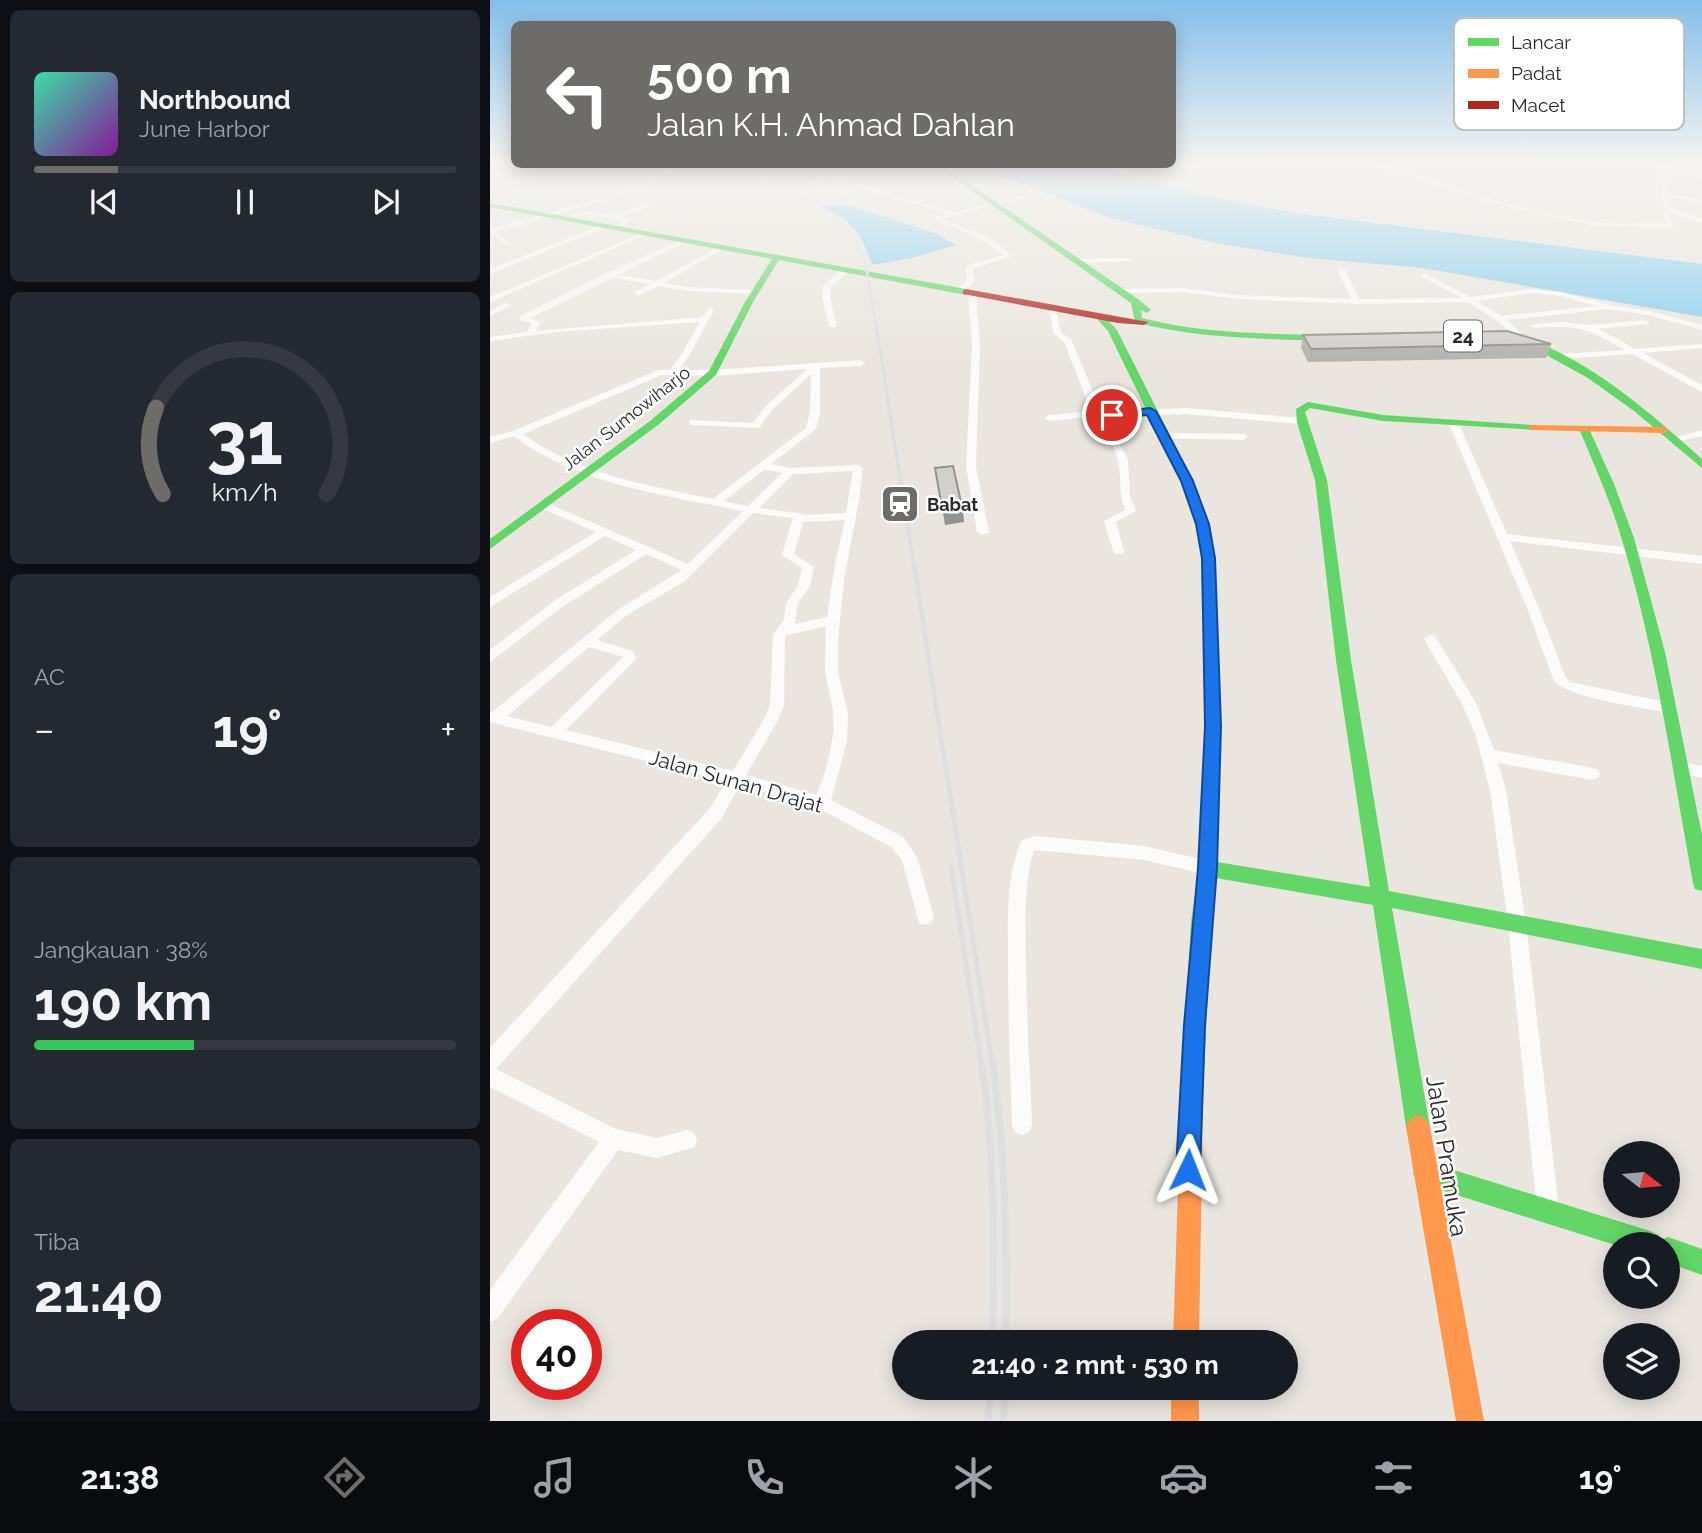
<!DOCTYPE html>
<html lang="id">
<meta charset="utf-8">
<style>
body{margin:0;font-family:Raleway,sans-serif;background:#242831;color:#f1f3f6;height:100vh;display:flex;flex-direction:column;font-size:26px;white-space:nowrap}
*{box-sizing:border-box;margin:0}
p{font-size:23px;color:#9ea1a6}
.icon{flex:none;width:38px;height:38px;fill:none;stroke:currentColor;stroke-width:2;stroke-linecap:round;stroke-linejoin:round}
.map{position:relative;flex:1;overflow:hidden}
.details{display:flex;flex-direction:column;gap:10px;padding:10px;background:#0d0f14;width:490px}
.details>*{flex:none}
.guide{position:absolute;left:21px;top:21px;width:665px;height:147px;border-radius:10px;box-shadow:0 4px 18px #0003;background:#6d6c69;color:#fff;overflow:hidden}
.needle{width:46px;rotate:106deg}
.tools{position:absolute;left:1113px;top:1141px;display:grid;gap:14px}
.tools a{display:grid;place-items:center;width:77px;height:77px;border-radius:50%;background:#171b24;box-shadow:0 4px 18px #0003;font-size:35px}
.speed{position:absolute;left:21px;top:1309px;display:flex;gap:14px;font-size:35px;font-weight:700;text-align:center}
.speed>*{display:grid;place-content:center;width:91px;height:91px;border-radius:50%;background:#171b24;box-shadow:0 4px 18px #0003;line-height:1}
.speed .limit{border:10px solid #d22;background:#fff;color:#111}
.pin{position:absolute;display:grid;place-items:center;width:60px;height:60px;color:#fff;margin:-30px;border:4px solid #fff;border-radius:50%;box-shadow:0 2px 7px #0007}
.me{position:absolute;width:77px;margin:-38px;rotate:2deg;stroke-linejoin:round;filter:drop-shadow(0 0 5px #0008)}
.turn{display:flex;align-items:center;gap:24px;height:147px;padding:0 21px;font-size:32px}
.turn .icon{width:91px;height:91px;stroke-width:2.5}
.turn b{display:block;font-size:49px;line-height:60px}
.big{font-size:52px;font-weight:700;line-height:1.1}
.details .widget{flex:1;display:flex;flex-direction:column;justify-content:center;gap:10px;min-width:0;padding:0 24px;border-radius:10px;background:#242831}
.details .dial{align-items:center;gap:0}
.dial svg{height:182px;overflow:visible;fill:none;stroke:#363941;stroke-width:7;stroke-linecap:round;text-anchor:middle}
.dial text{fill:#f1f3f6;stroke:none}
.song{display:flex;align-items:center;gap:21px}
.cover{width:84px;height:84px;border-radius:10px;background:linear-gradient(135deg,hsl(160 70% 55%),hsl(290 70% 35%))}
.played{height:7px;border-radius:4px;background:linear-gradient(90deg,#6d6c69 20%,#363941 20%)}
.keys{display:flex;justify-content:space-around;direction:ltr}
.heat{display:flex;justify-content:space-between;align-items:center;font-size:38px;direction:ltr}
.charge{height:10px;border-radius:5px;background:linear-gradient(90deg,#34c759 38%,#363941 0)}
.trip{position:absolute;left:402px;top:1330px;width:406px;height:70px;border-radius:35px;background:#171b24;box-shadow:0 4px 18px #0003;font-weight:700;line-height:70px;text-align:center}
.tab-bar{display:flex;height:112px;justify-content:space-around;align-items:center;background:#090b0e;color:#9ea1a6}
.tab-bar .icon{width:49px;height:49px}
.tab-bar .on{color:#6d6c69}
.tab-bar b{font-size:32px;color:#f1f3f6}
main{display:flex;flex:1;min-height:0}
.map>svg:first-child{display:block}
</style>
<main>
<section class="details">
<div class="widget">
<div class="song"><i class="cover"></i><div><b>Northbound</b><p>June Harbor</p></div></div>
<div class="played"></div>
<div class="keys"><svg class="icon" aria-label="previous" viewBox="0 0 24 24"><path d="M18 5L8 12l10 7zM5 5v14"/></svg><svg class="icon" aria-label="pause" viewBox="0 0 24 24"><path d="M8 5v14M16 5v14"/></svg><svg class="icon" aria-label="next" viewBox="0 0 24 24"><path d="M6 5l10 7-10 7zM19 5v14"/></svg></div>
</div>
<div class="widget dial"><svg viewBox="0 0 100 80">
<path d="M14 69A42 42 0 1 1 86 69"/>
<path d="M14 69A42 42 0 0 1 11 31" stroke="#6d6c69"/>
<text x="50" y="56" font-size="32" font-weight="700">31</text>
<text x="50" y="72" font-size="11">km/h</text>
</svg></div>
<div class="widget"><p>AC</p>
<div class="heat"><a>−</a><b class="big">19°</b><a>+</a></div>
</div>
<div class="widget"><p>Jangkauan · 38%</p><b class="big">190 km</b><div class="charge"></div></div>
<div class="widget"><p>Tiba</p><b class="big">21:40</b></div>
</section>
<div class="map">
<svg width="1212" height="1421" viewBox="0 0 1212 1421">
<rect width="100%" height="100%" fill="#eae6df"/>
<path fill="#8dd0f0" d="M482,165H605L685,189L805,213L1212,264V317L933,268L818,258L726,243L620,218L531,183L512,178L493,166Z
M357,205L447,234L466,245L422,258L382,265C372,234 361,219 330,206Z"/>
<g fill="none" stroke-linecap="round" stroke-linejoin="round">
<path fill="#fcfbfa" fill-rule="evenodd" d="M196,165H204L165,179L154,189L6,232L20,243V245H16L0,233V229L150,187L161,177Z
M883,165H892C961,184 1035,214 1106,222C1129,225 1153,223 1176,223L1173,215L1178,212L1173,208L1172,197L1170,195L1172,193L1170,165H1176V170L1212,174V178L1176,173L1178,194L1212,198V202L1178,197L1179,207L1212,219V223L1183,214L1179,216L1183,225L1180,227L1106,226L1010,205Z
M339,175L463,212L533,196V198L452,219C476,229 504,235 521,256L483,269L485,280L473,293H467V289L477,280L476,266L513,255L492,240L443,219L455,213L337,178Z
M323,180H327L358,193L353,194L321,183Z
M162,202L167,203L133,217L144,220L123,230L121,227L134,221L96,214L83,217L80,215L96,210L125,215Z
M114,224L116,227L0,274V269Z
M153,233L158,234L0,302V297Z
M194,239L196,242L129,275L166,281L231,246L233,249L174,283L198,287L265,290L269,292L268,294L198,291L168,286L148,296L144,294L145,292L160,284L123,278L40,318L51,322L46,331L212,317L220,308L224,310L199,356L189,370H223L371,360L375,363L371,366L330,368V412L326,429L281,464L300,468L368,465L373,468L369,500L354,580L348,639V672L358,714L357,741L341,800L413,837L427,857L444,917L441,923L435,925L429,923L412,860L401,847L328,808L250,785L231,819L6,1069L126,1129L167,1138L197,1130L204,1133L207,1140L204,1147L167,1158L128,1150L8,1318L0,1322V1290L109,1142L0,1087V1048L219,809L237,781L0,722V712H2L129,609L192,570L156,554L72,607L0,662V650L64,601L146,550L115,536L0,607V597L106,532L51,508V504H59L198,564L253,511C179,496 85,484 24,436L0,443V437L23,431L168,370H180L191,355L210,322L68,332L0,341V337L37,332L42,323L30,320V316L116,273ZM317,369L276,406L263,423L199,420V424L202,425L269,428L282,410L321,374L320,412L316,428L223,499C160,486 85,473 33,434L172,375L223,376ZM275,469L292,473L258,506L234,501ZM363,471L356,513L314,515L309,513L269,508L303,474ZM263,513L303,518L292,555L312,568L308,586L296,603L294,620L283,635L280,705L273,721L243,771L76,730L147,658L142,651L107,640L137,615L195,581ZM355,520L345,564L337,617L305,624L308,603L320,586L324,567L304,554L313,522ZM336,626L335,672L343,710L344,730L338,762L327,795L256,775L287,722L294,705L295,636ZM99,647L133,657L61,727L17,716Z
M641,258L643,261L587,263L584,261L587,259Z
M851,267L855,269L869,299L972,298L931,277L934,273L981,297L1042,289L1072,292L1119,305L1159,311L1212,325V330L1158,315L1118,309L1017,320L1036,338L1037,340L1033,342L1009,322L978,302L866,304L747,299L694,292L630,293L626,291L630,289L694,288L747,295L861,299L847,269ZM1042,293L1071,296L1106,306L1011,316L987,301Z
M353,268L360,270L341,287L340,297L347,326L343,328L339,326L332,297L333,286Z
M482,291L486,293L490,346L486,466L499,532L493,535L487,532L476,466L482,346L478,293Z
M15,303L22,305L0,316V311Z
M559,306L566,308L571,332L582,341L611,411L696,408L810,418L815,421L810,424L696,414L614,416L638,460L640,496L646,511L626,522L634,552L632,554H624L614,521L635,510C628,493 632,477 628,461C625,445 613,429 605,416L559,421L554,418L559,415L601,411L574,342L563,333Z
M1155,320L1159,322L1158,324L1109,329L1145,349L1212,344V348L1153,353L1212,385V392L1142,354L1068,359V355L1071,354L1135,350C1096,328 1090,325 1045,328L1041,326L1045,324L1073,322L1100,325Z
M964,421L969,424L1017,534L1212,556V564L1020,541L1049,608L1075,676L1080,682L1180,703L1185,704L1187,708L1185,712L1180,713C1155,708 1079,698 1064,681L1037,608L959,424Z
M1212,430V436L1185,442L1180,439Z
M674,433L753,434L758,437L753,440L671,438V434Z
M940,635L945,636L986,703L1004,750L1103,768L1108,770L1110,774L1108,778L1103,780L1008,763L1016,790L1036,924L1069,1210L1066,1218L1058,1221L1050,1218L1047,1210L1018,924L1000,790L985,733L972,704L934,639Z
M1190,762L1212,766V778L1185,772L1183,768L1185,764Z
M546,836L655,846L718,861L724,863L726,868L724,873L718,875L655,860L544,850C534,884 535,922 536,958C536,1013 540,1069 542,1125L539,1132L532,1135L525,1132L522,1125C520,1067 518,1010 518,952C518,916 516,874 532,840Z"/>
<path fill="#63d668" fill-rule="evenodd" d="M445,165H452L648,299L661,310L657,313L651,310L652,318C715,335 783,333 848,336L853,339L848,342C780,338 711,340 645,322L641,303Z
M0,203L476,289L480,292L476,295L289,260L263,302L226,375L168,425L0,549V539L160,421L219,371L255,302L282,259L0,207Z
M606,314H612L627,330L703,481L719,524L725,558L731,726L727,862L880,887L846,660L825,480L807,423L806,409L818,402L893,415L1043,425L1048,428L1047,430L893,421L820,408L815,412L837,480L861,660L899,891L1212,949V969L902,908L940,1127L936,1135L928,1139L920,1135L916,1127L883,905L726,878L721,922L713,1097L710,1105L702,1108L694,1105L691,1097L701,922L709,868L715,726L711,558L707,524L691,481L618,331L606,318Z
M1026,335C1097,357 1157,410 1212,459V468L1144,411L1098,378L1049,351L1023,340V336Z
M1095,428L1100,431L1124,484L1144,538L1175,652L1212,835V891L1205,889L1203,883C1182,768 1166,652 1132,540C1121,502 1105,467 1090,431Z
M935,1161L1160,1231L1169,1235L1171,1240L1178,1237L1212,1249V1275L1178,1263V1244L1125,1245L935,1185L927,1181L923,1173L927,1165Z"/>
<path fill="#ff974d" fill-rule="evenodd" d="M1043,425L1174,427L1179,430L1174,433L1039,430L1038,428Z
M702,1086L710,1089L713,1097L709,1342H683L691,1097L694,1089Z
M928,1115L936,1119L940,1127L994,1421H966L916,1127L920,1119Z
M681,1388H709V1421H681Z"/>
<path fill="#b3261e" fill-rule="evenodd" d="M476,289L658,322L654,325L628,323L473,294V290Z"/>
<path stroke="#dddedf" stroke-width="2" d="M244,165C294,189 361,206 377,267"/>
<path stroke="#dddedf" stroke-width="2.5" d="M376,265L398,398"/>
<path stroke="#dddedf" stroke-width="3.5" d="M397,396L424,566"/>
<path stroke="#dddedf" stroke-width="4.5" d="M424,564L458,783"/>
<path stroke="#dddedf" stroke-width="5" d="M458,781L502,1062
M461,867L491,1062"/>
<path stroke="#dddedf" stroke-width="7" d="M491,1060C505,1154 505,1248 502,1342
M502,1060C516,1154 517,1248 516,1342
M498,1421L501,1388
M513,1421L516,1388"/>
</g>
<path fill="#b5b3af" d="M813,335L1061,344L1056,358L818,362L811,348Z"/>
<path fill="#93928e" d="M473,511L474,522L455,525L453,513Z"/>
<path fill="#d2d0cb" stroke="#93928e" stroke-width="2" d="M1017,331L1061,344L821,349L813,335Z
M463,466L473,511L453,513L445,468Z"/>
<linearGradient id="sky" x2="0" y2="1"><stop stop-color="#83bfeb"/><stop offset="0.45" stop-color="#f6f4f1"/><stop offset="1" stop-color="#f6f4f1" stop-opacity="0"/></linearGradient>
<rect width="1212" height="364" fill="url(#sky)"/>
<path fill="#1a73e8" stroke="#114b97" stroke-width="2" d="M660,408L666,411L703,481L719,524L725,558L731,726L727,868L715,1025L710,1170L707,1178L698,1182L690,1178L686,1170L694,1025L708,868L715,726L712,558L706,524L691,481L657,415L622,418L616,415L622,412Z"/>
<defs>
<symbol id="station-square" viewBox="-11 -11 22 22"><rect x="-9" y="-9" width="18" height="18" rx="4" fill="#6d6c69" stroke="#fff"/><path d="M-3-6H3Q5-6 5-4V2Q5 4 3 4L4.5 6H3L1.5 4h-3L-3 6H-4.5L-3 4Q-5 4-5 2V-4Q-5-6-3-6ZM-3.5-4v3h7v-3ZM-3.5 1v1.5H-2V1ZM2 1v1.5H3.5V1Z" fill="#fff"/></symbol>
</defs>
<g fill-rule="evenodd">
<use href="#station-square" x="388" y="482" width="44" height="44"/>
</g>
<g text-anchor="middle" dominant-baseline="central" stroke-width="5" stroke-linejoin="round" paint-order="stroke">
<g font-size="18" fill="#2a2a2a" stroke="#fff">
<text transform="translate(136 418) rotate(-38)">Jalan Sumowiharjo</text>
</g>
<g font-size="18" font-weight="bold" fill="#2a2a2a" stroke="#fff" text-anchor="start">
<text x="437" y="504">Babat</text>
</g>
<rect fill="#fff" stroke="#6a6a6a" stroke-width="2" x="954" y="320.5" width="38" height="31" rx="5"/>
<g font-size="19" font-weight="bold" fill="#2a2a2a">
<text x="973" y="336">24</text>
</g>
<g font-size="21" fill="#2a2a2a" stroke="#fff">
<text transform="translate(246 781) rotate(16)">Jalan Sunan Drajat</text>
</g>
<g font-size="24" fill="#2a2a2a" stroke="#fff">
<text transform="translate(957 1156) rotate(81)">Jalan Pramuka</text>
</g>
</g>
<rect x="964" y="18" width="230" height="112" rx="10" fill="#fff" stroke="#bfbfbf" stroke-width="2"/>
<rect x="978" y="38" width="31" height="8" fill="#63d668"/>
<rect x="978" y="69" width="31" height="9" fill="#ff974d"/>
<rect x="978" y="101" width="31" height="8" fill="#b3261e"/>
<g font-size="19" fill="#2a2a2a">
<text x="1021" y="49">Lancar</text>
<text x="1021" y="80">Padat</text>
<text x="1021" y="112">Macet</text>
</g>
</svg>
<div class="tools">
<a><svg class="needle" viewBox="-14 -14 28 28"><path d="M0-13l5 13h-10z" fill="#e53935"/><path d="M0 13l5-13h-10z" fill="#9ea1a6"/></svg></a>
<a><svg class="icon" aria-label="search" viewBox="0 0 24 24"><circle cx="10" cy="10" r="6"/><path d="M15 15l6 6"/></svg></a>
<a><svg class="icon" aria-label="layers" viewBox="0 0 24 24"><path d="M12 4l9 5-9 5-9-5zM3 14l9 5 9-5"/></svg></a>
</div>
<div class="speed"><div class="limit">40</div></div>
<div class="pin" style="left:622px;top:415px;background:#d93025"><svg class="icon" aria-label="arrive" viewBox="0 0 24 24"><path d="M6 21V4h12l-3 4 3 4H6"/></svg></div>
<svg class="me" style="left:698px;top:1170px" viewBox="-20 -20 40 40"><path d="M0-17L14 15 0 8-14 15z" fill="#1a73e8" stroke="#fff" stroke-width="4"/></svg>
<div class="trip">21:40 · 2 mnt · 530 m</div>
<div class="guide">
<div class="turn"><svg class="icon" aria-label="left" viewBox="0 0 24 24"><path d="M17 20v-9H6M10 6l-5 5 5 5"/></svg><div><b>500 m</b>Jalan K.H. Ahmad Dahlan</div></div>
</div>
</div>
</main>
<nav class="tab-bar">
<b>21:38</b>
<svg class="icon on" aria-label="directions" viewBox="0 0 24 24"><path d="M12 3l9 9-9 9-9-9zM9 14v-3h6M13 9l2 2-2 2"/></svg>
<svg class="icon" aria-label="music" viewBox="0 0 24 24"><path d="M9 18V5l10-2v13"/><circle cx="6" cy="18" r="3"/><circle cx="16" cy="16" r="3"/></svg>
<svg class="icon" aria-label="phone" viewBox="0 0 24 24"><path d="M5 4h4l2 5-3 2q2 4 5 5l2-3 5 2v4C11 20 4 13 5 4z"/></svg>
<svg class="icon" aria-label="climate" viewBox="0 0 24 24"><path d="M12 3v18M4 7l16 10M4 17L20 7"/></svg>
<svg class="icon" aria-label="car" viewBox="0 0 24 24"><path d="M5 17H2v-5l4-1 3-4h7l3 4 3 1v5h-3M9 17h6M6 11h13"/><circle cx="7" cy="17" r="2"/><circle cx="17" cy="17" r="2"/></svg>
<svg class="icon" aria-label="filters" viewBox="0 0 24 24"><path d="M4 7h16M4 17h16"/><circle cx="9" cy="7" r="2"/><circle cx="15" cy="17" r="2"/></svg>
<b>19°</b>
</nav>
